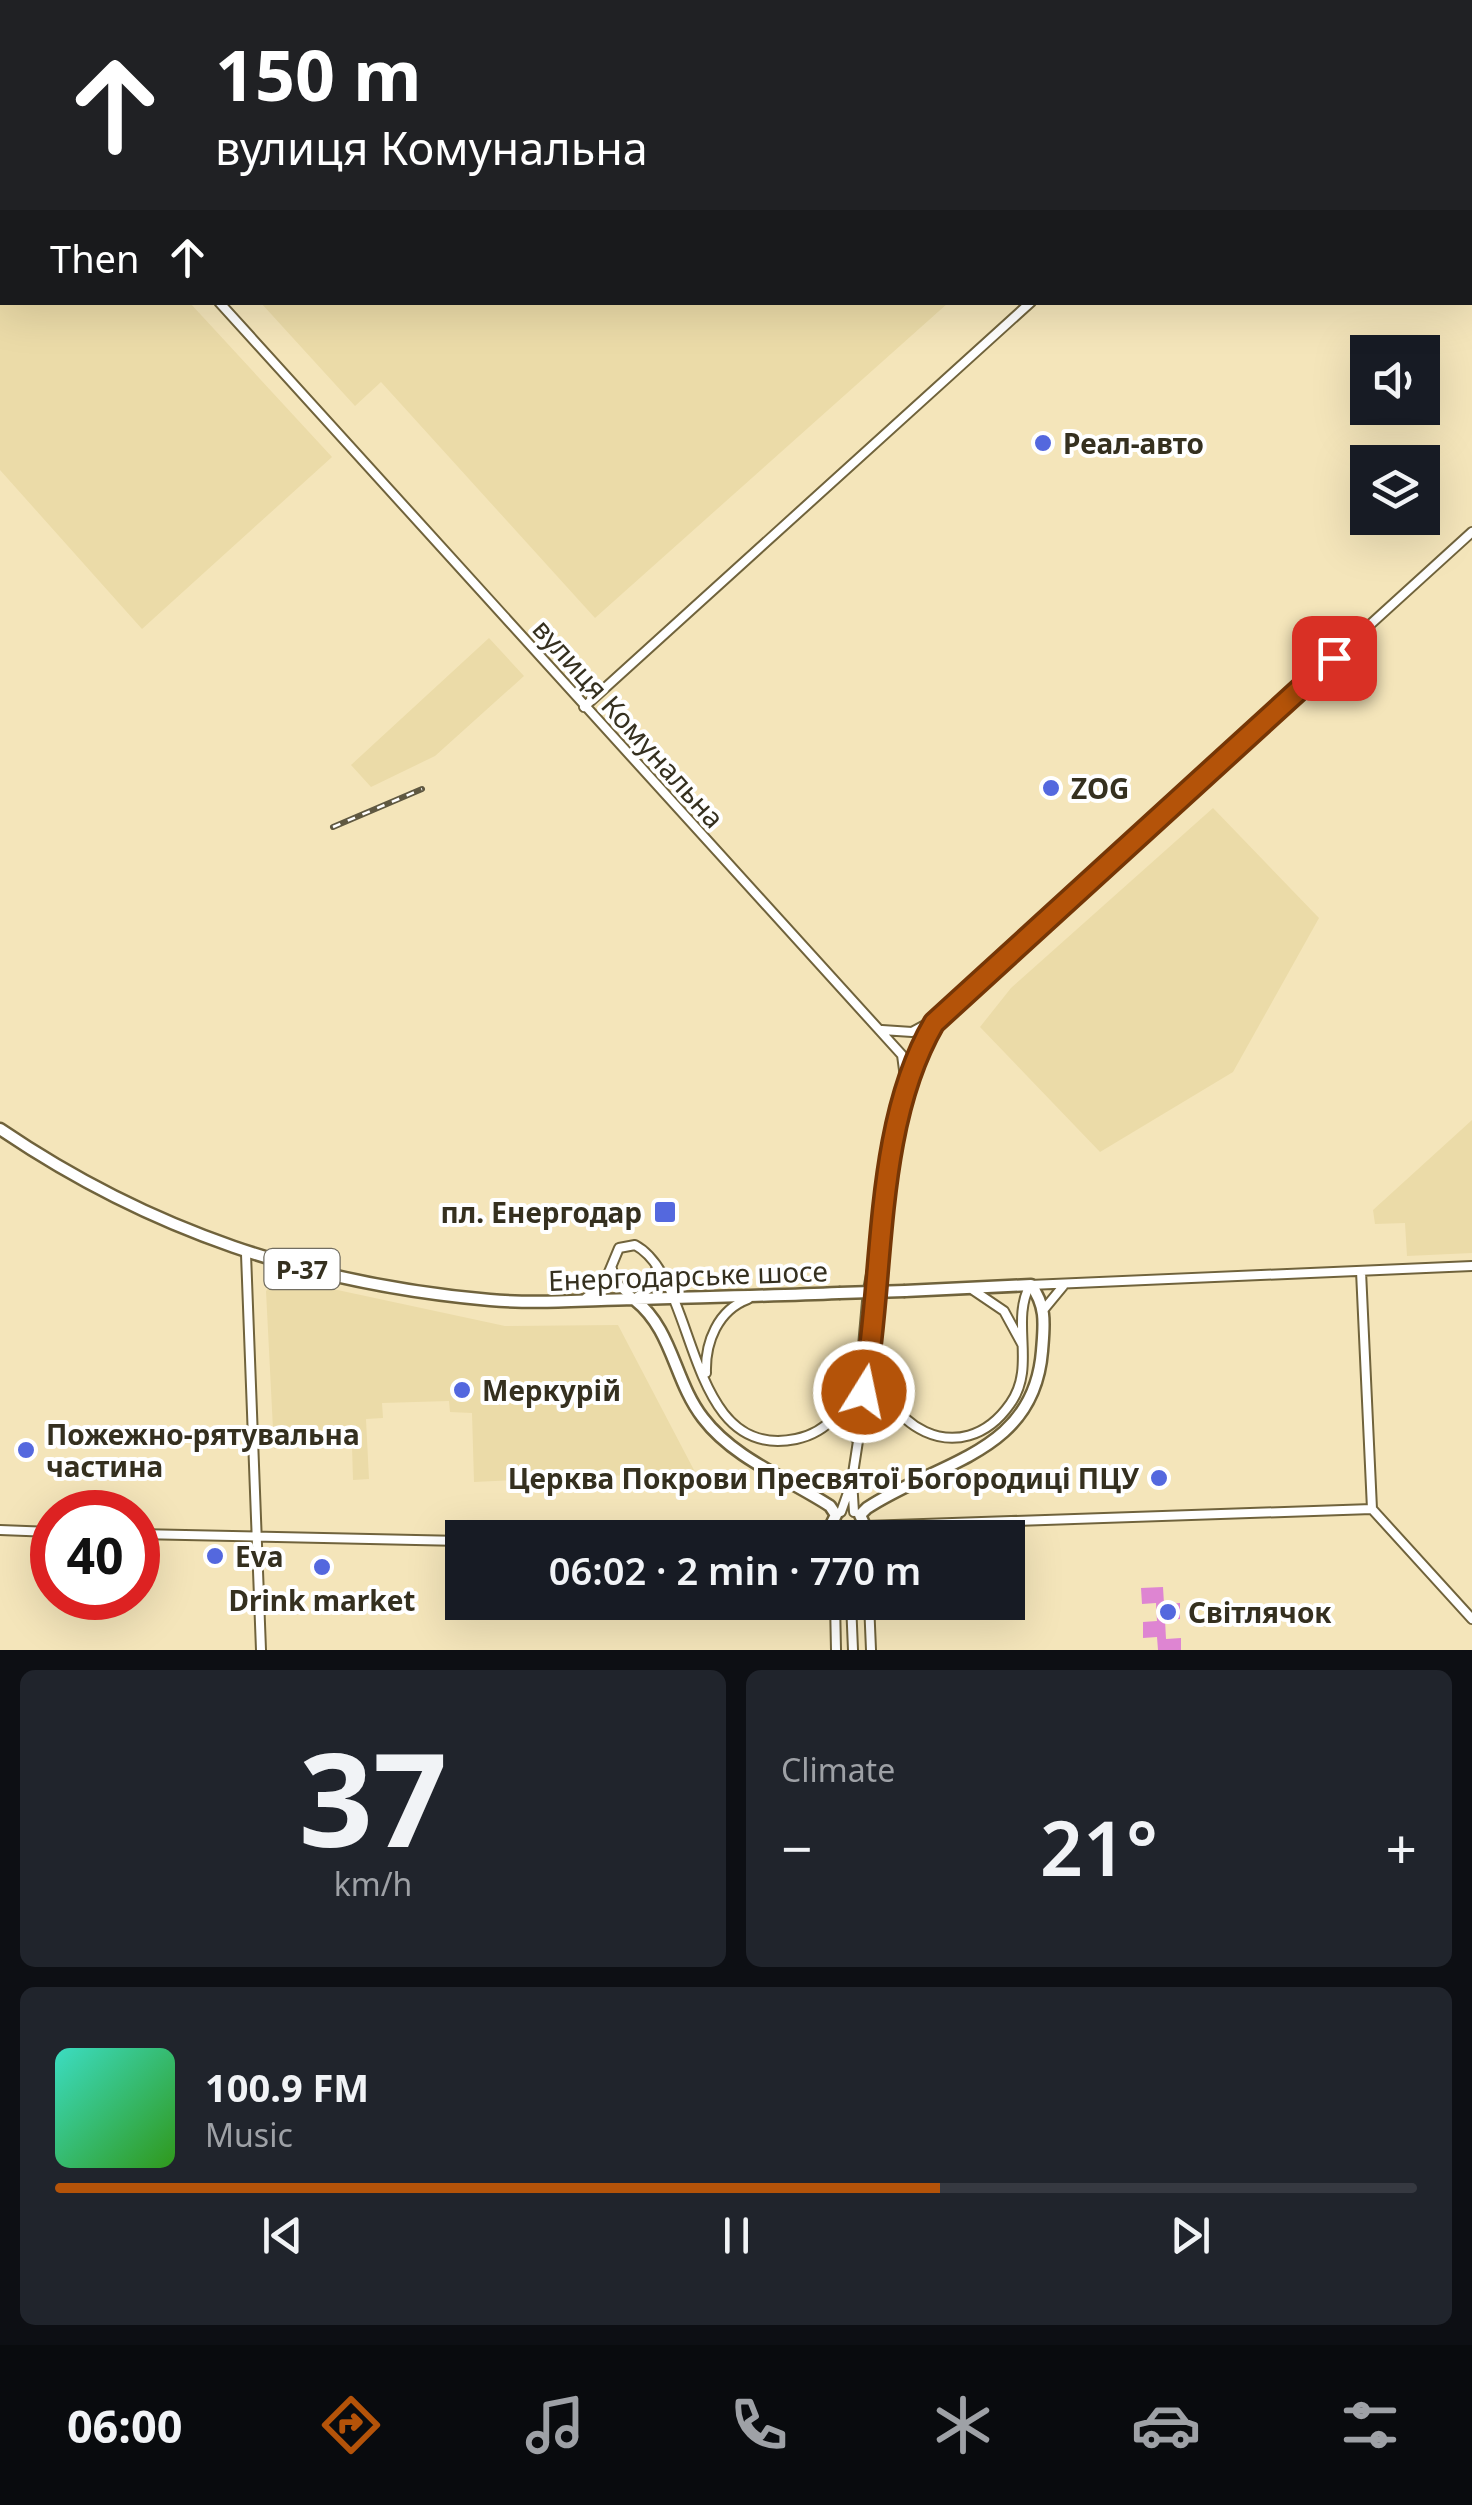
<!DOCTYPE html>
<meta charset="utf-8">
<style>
body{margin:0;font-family:"Noto Sans",sans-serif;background:#20242c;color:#f1f3f6;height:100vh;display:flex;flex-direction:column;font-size:38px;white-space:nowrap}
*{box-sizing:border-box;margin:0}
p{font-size:32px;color:#9ea1a6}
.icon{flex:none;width:55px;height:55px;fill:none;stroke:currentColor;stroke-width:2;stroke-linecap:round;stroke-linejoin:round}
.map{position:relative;height:1650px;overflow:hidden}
.side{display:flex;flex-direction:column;gap:20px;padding:20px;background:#0d0f14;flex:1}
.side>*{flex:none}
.top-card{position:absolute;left:0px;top:0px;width:1472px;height:305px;box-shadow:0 10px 40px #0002;background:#202124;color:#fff;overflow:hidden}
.fabs{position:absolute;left:1350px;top:335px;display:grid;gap:20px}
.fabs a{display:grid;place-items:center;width:90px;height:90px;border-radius:0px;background:#171b24;box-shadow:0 10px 40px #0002;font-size:50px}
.speed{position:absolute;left:30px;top:1490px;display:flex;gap:20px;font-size:50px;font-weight:700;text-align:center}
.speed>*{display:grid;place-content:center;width:130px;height:130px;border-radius:50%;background:#171b24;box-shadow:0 10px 40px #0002;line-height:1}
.speed .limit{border:15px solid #d22;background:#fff;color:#111}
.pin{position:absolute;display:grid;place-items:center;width:85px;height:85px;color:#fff;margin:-42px;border-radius:20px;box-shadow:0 5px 15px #0006}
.me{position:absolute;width:110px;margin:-55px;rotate:10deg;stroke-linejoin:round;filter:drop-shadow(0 0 8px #0008)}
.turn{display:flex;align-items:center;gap:35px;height:210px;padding:0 50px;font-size:45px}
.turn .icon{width:130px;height:130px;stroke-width:2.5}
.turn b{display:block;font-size:70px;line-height:85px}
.then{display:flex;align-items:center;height:95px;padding:0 50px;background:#0003;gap:20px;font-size:38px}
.big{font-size:75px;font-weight:600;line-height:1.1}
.side .widget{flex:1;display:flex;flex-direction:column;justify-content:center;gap:15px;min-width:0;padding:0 35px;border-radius:15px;background:#20242c}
.side .dial{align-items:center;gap:0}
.dial b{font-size:130px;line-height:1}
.song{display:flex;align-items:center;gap:30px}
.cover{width:120px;height:120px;border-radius:15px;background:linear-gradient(135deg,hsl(170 70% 55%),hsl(110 70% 35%))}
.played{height:10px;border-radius:5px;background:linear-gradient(90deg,#b45309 65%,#363941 65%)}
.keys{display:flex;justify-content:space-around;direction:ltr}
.heat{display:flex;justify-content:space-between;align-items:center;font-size:55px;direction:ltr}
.side .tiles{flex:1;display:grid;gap:20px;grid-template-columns:1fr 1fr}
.widget:last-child{grid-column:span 2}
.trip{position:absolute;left:445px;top:1520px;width:580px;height:100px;border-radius:0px;background:#171b24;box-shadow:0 10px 40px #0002;font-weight:600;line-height:100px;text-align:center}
.dock{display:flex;height:160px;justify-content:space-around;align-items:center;background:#090b0e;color:#9ea1a6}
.dock .icon{width:70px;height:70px}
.dock .current{color:#b45309}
.dock b{font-size:45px;color:#f1f3f6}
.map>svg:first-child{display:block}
</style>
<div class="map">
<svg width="1472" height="1650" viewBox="0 0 1472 1650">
<rect width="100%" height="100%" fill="#f4e5ba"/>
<path fill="#ebdba8" d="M0,93L2,302L190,303L332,457L142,629L0,470Z
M261,303H948L595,618L381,382L355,406Z
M489,638L524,676L435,756L371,787L351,765Z
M1213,808L1319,918L1233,1072L1100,1152L980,1027L1011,988Z
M1472,1120V1253L1407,1256L1405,1223L1375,1224L1373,1210Z
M277,1277L505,1326L618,1325L695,1472L474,1482L472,1413L450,1412L449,1401L382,1403L383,1418L366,1419L369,1479L353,1480L352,1445L274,1449L266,1291Z"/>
<path fill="#de85d2" d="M1163,1587L1164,1604L1180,1603V1619L1165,1620L1166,1639L1181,1638V1650H1158L1157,1637L1143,1638V1622L1157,1621L1156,1603L1142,1604L1141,1588Z"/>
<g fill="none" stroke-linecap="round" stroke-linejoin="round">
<defs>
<path id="minor" d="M1361,2L1364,0
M0,60L2,63
M219,302L902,1055L906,1085L884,1209L876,1324L852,1480L854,1512
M584,707L1031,302
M882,1030L912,1032L934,1020
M910,1074L942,1014L1472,532
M246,1254L261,1650
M612,1269L615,1282L634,1299L650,1288L655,1271
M1361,1271L1372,1509
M973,1290L1004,1311L1022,1344
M586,1298L604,1284L619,1248L635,1245C699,1279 684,1462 796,1439C830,1432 846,1406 859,1377
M1045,1308L1064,1285
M876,1349C876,1427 962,1473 1010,1404C1037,1367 1010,1322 1030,1285L1472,1266
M706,1373C705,1342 718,1310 748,1299
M858,1402L868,1290L879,1233
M829,1423L846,1425L857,1440
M841,1512L851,1484
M865,1526L1372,1509L1472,1619
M0,1530L52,1532
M138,1534L462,1541
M627,1538L830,1530
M835,1602L836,1650
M851,1602L853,1650
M869,1602L871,1650"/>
<path id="major" d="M0,1129C150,1231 309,1284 490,1300C538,1304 586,1300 634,1299C703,1297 771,1296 839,1293
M635,1300C673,1330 674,1381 703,1418C734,1459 789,1479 830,1506L836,1515L831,1525L833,1538
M863,1538L865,1526L860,1515L867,1508C938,1461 1034,1454 1042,1351C1044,1325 1047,1307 1031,1285L905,1291"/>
</defs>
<use href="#minor" stroke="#70633c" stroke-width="12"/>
<use href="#major" stroke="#70633c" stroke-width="15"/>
<use href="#minor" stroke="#fff" stroke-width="8"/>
<use href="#major" stroke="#fff" stroke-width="10"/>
<defs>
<path id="rail" d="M333,827L422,789"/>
</defs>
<use href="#rail" stroke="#5f5841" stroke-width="6"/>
<use href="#rail" stroke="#fff" stroke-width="2.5" stroke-dasharray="8" stroke-linecap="butt"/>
<defs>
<path id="major-bridge" d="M839,1293L905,1291"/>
</defs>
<use href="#major-bridge" stroke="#70633c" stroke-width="15" stroke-linecap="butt"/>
<use href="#major-bridge" stroke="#fff" stroke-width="10"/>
</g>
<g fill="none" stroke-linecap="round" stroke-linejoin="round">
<defs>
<path id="route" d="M864,1392C885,1274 873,1128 934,1023L1334,658"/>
</defs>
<use href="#route" stroke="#753606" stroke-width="25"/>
<use href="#route" stroke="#b45309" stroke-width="18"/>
</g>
<g fill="#5468de" stroke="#fff" stroke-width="4">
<circle cx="1043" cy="443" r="10"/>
<circle cx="1051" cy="788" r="10"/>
<rect x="653" y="1200" width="24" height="24" rx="5"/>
<circle cx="462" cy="1390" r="10"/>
<circle cx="26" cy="1450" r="10"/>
<circle cx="1159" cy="1478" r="10"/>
<circle cx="215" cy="1556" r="10"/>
<circle cx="322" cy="1567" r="10"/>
<circle cx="1168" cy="1612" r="10"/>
</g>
<g text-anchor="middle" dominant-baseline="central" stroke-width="8" stroke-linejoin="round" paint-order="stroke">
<rect fill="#fff" stroke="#726e62" stroke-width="2.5" x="264.5" y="1249" width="75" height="40" rx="8"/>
<g font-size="25" font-weight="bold" fill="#35301f">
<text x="302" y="1269">Р-37</text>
</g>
<g font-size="28" font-weight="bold" fill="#35301f" stroke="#fff" text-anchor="start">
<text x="1063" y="443">Реал-авто</text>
<text x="1071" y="788">ZOG</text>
<text x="642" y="1212" text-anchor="end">пл. Енергодар</text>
<text x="482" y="1390">Меркурій</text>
<text x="46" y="1434">Пожежно-рятувальна<tspan x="46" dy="32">частина</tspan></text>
<text x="1139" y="1478" text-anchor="end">Церква Покрови Пресвятої Богородиці ПЦУ</text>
<text x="235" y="1556">Eva</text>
<text x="322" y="1600" text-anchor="middle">Drink market</text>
<text x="1188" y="1612">Світлячок</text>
</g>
<g font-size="28" fill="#35301f" stroke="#fff">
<text transform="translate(629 723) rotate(48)">вулиця Комунальна</text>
<text transform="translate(688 1275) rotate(-2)">Енергодарське шосе</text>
</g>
</g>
</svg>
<div class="fabs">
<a><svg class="icon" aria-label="sound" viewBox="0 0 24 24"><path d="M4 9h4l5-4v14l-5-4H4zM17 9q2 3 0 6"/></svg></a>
<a><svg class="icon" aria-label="layers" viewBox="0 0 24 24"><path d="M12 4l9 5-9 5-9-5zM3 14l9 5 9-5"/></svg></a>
</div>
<div class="speed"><div class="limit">40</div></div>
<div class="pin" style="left:1334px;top:658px;background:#d93025"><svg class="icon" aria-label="arrive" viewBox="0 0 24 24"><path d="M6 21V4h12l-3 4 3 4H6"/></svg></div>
<svg class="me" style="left:864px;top:1392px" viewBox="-20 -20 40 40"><circle r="17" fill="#b45309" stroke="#fff" stroke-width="3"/><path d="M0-11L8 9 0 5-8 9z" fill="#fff"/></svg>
<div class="trip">06:02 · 2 min · 770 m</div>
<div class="top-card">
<div class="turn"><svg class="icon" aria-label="ahead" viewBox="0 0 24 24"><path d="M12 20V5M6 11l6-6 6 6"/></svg><div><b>150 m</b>вулиця Комунальна</div></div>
<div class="then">Then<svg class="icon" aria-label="ahead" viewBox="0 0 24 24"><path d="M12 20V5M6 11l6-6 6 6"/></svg></div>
</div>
</div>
<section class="side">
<div class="tiles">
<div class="widget dial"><b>37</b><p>km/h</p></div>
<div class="widget"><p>Climate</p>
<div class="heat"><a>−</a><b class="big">21°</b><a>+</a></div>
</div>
<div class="widget">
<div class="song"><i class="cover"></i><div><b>100.9 FM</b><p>Music</p></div></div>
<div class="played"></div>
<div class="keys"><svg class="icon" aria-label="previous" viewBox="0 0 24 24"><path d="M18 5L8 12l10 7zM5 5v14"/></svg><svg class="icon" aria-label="pause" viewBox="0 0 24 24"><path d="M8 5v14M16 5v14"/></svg><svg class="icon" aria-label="next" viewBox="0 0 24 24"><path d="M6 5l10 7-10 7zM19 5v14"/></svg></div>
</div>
</div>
</section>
<nav class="dock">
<b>06:00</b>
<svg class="icon current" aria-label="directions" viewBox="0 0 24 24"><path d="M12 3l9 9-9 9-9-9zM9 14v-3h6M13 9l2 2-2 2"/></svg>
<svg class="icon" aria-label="music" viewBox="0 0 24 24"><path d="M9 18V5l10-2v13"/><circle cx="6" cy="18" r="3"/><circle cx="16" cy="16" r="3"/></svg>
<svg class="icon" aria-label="phone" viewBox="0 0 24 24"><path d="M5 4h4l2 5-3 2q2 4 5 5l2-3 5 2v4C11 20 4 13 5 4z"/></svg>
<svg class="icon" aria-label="climate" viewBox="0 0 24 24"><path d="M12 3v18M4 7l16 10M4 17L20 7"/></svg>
<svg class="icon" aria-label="car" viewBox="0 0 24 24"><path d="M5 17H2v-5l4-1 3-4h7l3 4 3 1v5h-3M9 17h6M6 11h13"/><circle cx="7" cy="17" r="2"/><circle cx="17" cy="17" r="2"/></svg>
<svg class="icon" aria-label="filters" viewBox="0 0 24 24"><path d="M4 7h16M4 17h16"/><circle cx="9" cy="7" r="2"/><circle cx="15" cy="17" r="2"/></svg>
</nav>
